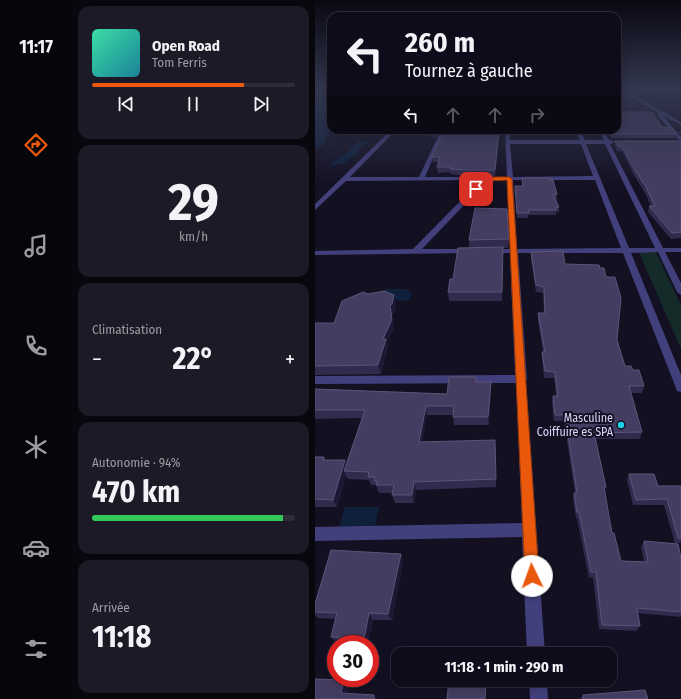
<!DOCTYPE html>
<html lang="fr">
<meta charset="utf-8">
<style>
body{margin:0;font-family:"Fira Sans Condensed",sans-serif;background:#1c1a27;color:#f1f3f6;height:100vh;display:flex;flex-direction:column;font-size:15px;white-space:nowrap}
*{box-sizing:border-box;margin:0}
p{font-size:13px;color:#9b9ba2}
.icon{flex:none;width:22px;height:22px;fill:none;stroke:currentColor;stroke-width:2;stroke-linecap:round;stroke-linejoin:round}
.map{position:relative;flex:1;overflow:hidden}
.panel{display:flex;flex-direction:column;gap:6px;padding:6px;background:#08070e;width:243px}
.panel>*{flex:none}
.top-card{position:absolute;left:12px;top:12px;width:294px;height:122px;border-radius:12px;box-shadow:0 2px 10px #0003,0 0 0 1px #2e2c39;background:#0e0c1a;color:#f1f3f6;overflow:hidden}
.speed{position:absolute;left:12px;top:635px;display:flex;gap:8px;font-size:20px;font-weight:700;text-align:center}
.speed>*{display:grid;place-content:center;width:52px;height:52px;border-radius:50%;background:#0e0c1a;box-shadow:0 2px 10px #0003,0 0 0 1px #2e2c39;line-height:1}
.speed .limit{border:6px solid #d22;background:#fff;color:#111}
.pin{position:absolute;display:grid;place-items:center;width:34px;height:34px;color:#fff;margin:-17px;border-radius:8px;box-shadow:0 2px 6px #0006}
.me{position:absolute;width:44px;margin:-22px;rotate:357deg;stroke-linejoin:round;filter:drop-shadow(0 0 3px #0008)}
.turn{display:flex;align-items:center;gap:14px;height:84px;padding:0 12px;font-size:18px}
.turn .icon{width:52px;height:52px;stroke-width:2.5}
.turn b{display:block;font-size:28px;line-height:34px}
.lanes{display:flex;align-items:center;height:38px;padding:0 12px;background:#0003;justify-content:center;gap:20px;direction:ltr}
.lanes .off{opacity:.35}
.big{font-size:30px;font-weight:700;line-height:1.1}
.panel .card{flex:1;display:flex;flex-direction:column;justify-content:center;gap:6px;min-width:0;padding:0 14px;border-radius:12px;background:#1c1a27}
.panel .dial{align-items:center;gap:0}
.dial b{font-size:52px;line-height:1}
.song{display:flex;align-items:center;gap:12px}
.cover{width:48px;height:48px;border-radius:6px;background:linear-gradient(135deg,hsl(160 70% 55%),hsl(190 70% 35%))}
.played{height:4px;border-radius:2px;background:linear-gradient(90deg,#ea580c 75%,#2e2c39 75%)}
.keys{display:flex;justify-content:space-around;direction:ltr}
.heat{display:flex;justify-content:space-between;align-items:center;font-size:22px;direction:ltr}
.charge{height:6px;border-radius:3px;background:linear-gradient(90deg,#34c759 94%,#2e2c39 0)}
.trip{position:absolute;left:76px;top:647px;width:226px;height:40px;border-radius:12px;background:#0e0c1a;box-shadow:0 2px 10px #0003,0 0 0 1px #2e2c39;font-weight:700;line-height:40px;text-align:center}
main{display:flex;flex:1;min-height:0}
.tabs{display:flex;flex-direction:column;width:72px;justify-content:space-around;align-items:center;background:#06050a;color:#9b9ba2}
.tabs .icon{width:28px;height:28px}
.tabs .current{color:#ea580c}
.tabs b{font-size:18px;color:#f1f3f6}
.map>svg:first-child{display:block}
</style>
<main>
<nav class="tabs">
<b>11:17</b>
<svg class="icon current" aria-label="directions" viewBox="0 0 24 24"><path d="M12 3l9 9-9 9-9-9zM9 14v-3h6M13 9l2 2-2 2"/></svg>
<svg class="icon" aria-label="music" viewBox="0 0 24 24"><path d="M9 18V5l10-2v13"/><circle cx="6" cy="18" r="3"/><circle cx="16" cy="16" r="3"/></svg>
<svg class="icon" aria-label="phone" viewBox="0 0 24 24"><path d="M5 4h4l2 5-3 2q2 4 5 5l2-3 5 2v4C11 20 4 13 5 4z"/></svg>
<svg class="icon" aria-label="climate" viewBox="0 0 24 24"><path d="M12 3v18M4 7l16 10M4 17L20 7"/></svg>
<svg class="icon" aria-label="car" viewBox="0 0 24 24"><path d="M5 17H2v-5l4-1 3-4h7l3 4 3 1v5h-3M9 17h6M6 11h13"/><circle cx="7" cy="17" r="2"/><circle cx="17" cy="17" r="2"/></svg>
<svg class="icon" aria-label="filters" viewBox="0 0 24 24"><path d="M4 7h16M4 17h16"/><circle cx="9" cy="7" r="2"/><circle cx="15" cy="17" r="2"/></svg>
</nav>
<section class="panel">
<div class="card">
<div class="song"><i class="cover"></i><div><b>Open Road</b><p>Tom Ferris</p></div></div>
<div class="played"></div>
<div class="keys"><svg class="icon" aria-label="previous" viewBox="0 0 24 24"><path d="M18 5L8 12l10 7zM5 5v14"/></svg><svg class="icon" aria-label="pause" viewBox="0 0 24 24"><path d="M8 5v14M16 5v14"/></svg><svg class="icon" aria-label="next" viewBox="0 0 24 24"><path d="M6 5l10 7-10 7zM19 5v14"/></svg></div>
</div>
<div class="card dial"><b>29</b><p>km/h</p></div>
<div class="card"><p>Climatisation</p>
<div class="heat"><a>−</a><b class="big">22°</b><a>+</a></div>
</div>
<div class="card"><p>Autonomie · 94%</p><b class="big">470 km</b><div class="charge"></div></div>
<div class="card"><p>Arrivée</p><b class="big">11:18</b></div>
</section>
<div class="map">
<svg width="366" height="699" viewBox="0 0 366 699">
<rect width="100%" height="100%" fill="#131022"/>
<path fill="#142b2a" d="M323,250H340L366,305V349Z"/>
<path fill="#0f203c" d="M0,89H16V130L8,145L0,149Z
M37,140L53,142L43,150L45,152L31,161L32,162L31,163L22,164L21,165L10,169L17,165L16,164C22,158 30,156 35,149V148L40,146L39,145L44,143L42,141Z
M70,289H91L97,293L94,301L66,299Z
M30,507H64L60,526L24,528Z"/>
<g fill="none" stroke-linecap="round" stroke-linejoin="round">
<path fill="#42407c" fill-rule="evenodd" d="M304,89H308L366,122V125L347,115L366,137V142L342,115L344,113Z
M76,130H81L35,177H104L126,130H130L110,177H192L190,130H194L195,140H265L261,130H265L270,140H289L284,130H288L294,140L300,142L295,144L348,248H366V252H350L366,283V295L362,292L343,252L316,253L366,375V392L362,391L361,388L308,253H203L212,379L211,381L230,654H212L207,537L0,541V527L207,523L201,383L0,384V376L200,375L195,253H174L170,251L174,249H195L192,180H173L107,249H159V253L0,255V251L98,249L166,180L31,181L0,210V204ZM195,144H266L278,176L198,177ZM271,144H290L340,248H314ZM198,180H280L306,248L202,249Z
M214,680H232L233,699H215Z"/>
</g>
<path fill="#322b4e" d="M347,127L362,134L361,138H296L291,130H302Z
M366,128V135L364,133Z
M110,130H124L121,138L110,133Z
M129,130H185L180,176H150L136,174L135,172L123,173L122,167L124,162H118L117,157Z
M300,141H366V238L356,239L333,212L334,206H336L330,193L319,175L307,151H302L300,146Z
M207,178L242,194V199H241L244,207V212H241V215H213V218H202L200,186H207Z
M194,239L193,248H188L187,301H134L133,292L154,247V240Z
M216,252L250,264L302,340L310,366L318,370L329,386L327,393H316L327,432L325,439H281L291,487L289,491L297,533L306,561L329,562L326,547L329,541L366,558V617L322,613L325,626L321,631L284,629L278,577L274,578L262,518H261L258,499L259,493H260L249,421H239L237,403L238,396H241L239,378H229L227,359V352H228L223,320V313H229L228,293L221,292L216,259Z
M53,294L81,304L79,313L76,315L79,328L72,342L73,347L66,374L0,375V323H19Z
M161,382L176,391L174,425H139L138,415H112L107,442L181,479V487L101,490L99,503H80L77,495V493H64L61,485H56L54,480L33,479L31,476L22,507H0V455L2,457H9L10,460H30L31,464L47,418L0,419V389L132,394Z
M314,474L343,486H366V543H360L349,505H318L312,480Z
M86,554L88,561L77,620H58L53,644L21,642L16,637L20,619L3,618L0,615V604Z
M268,695L333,699H265Z"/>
<path fill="#1e1835" d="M122,130H124L121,138L120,133Z
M184,130H185L180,176V170Z
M79,295L81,304L79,313L76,315L79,328L72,342L73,347L66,374L63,365L68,339L75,306Z
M176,382V391L174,425L173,417Z
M111,406L112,415L106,450L104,442Z
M30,460L33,468L29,471L31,476L22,507L18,500Z
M99,482L101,490L99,503L97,495Z
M86,554L88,561L77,620L73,614Z
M54,613L58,620L53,644L49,639Z
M29,680L35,685L32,697L26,693Z
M59,695L64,699H59Z"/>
<path fill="#443d61" stroke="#5b5579" d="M302,112H337L347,127L357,128L362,134H297L295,130H302Z
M114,130H122L120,133Z
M129,130H184L180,170H150L135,169V167H122L125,157H117Z
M300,141H366V232L357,233L334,206H340L331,187L320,170L307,147L303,146Z
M207,178H235V180H238L242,194L238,195L244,207H241V210H214V213H202L200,186H208Z
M160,208L192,209L194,239L154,240Z
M188,247L187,292H133L135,279H138L143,248Z
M248,251L250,264L284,265L285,268H289L291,277H300L306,298L302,340L310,366H316L318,370H324L329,386H314L327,432L279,433L291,487H289L297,533H299L306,561L333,562L329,541L363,544L366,558V612L322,608L325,626L287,625L281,572H276L264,512H262L259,493H262L250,415H240L238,396H243L240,372L230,371L227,352H230L223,313H230L229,287L221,285L216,252Z
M69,291L79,295L77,304L75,306L77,319L68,339H71L63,365L0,366V323H19L27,301L48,292L53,294Z
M134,377H161V382H176L173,417H138L139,406H111L104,442L180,440L181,479L99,482L97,495H77L79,485H61L62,481H59L60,477H53L54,472L29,471L50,410H0V389L132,394Z
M0,457H9L8,460H30L18,500L0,499Z
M314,474H339L343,486H366V538H363L352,499L321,500Z
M16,550L86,554L73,614L54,613L49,639L16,637L22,613L0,612V604Z
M0,679L29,680L26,693L59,695V699H0Z
M134,680L171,682L170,699H132Z
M330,690L333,699H268V695Z"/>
<linearGradient id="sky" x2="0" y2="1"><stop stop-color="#0a0913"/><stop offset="0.48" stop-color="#33374f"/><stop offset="1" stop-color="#33374f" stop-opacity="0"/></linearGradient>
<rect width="366" height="187" fill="url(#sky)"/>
<path fill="#ea580c" stroke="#983908" d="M171,177H194L197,179L224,576L222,581L217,583L212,581L210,576L192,180L172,181L163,190H159V188Z"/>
<circle fill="#17d2e5" stroke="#131022" stroke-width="1.5" cx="306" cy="425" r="4"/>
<g text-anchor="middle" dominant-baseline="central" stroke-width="4" stroke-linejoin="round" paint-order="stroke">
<g font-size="12" fill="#d9d5fb" stroke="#131022" text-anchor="end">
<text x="298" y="418">Masculine<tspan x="298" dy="14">Coiffuire es SPA</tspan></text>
</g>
</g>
</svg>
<div class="speed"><div class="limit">30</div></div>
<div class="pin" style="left:161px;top:189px;background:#d93025"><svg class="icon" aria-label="arrive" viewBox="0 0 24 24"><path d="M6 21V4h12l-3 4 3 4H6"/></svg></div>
<svg class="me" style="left:217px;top:576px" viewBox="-20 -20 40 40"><circle r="19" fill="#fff"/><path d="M0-13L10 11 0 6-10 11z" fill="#ea580c"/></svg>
<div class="trip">11:18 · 1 min · 290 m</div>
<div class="top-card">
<div class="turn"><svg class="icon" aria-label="left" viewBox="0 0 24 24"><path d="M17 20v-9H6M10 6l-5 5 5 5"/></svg><div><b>260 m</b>Tournez à gauche</div></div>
<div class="lanes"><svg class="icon" aria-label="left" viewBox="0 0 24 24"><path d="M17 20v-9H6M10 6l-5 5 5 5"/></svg><svg class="icon off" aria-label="ahead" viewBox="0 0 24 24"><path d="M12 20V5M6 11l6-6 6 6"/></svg><svg class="icon off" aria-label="ahead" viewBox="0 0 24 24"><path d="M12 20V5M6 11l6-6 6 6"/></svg><svg class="icon off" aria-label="right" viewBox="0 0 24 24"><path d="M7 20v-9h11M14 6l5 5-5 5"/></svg></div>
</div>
</div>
</main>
